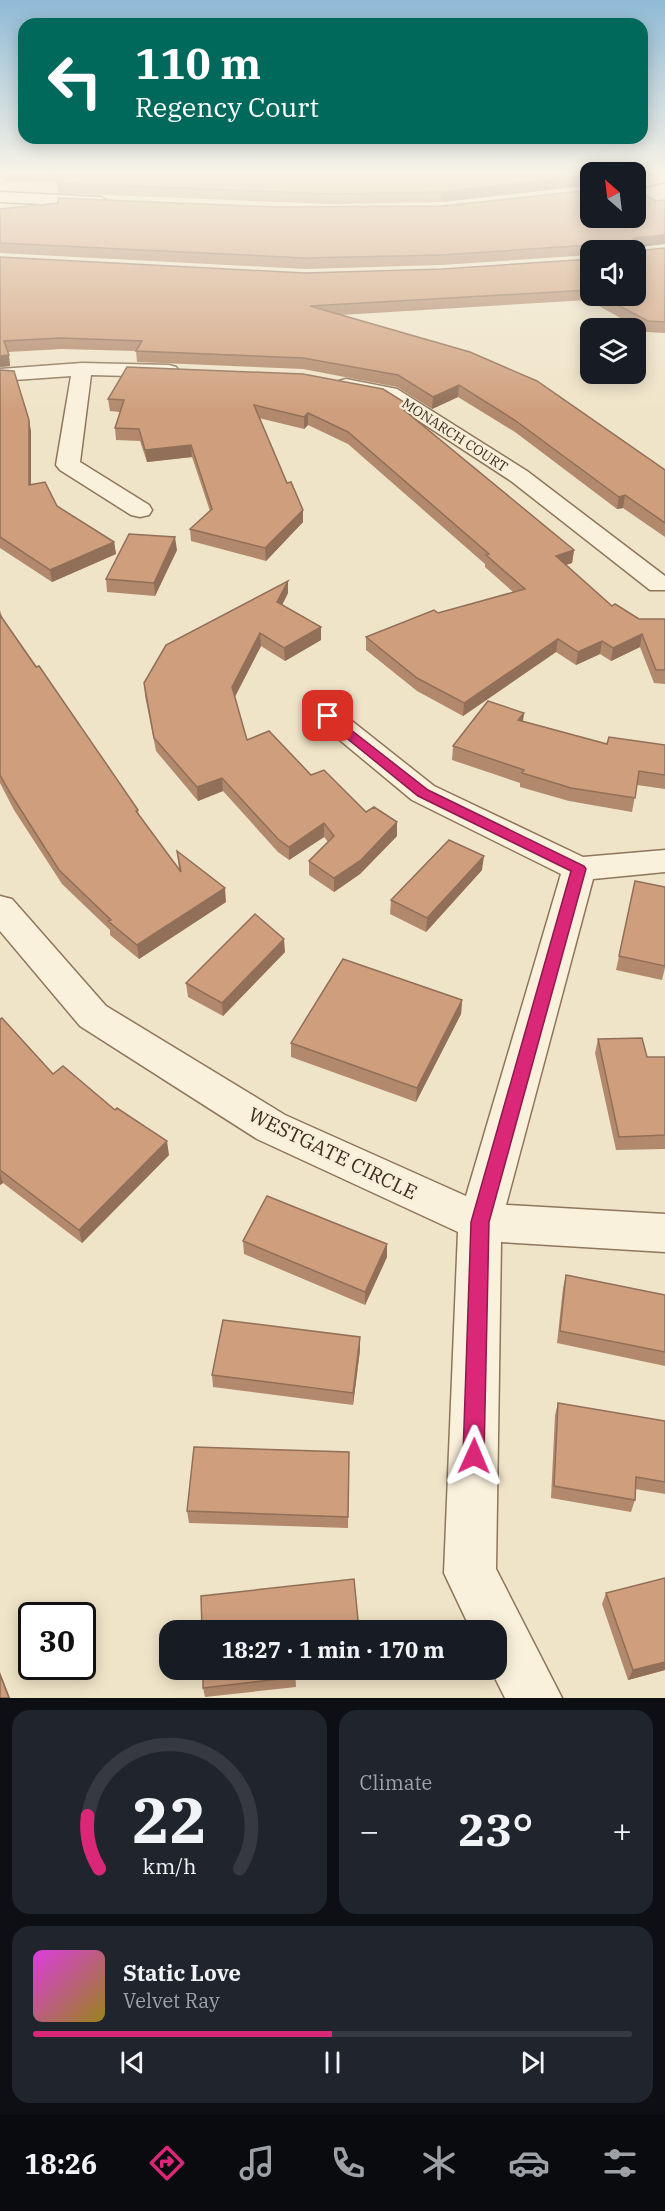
<!DOCTYPE html>
<meta charset="utf-8">
<style>
body{margin:0;font-family:"IBM Plex Serif",serif;background:#20242c;color:#f1f3f6;height:100vh;display:flex;flex-direction:column;font-size:22px;white-space:nowrap}
*{box-sizing:border-box;margin:0}
p{font-size:20px;color:#9ea1a6}
.icon{flex:none;width:33px;height:33px;fill:none;stroke:currentColor;stroke-width:2;stroke-linecap:round;stroke-linejoin:round}
.map{position:relative;height:1698px;overflow:hidden}
.side{display:flex;flex-direction:column;gap:12px;padding:12px;background:#0d0f14;flex:1}
.side>*{flex:none}
.guide{position:absolute;left:18px;top:18px;width:630px;height:126px;border-radius:18px;box-shadow:0 3px 15px #0003;background:#00695c;color:#fff;overflow:hidden}
.needle{width:39px;rotate:332deg}
.controls{position:absolute;left:580px;top:162px;display:grid;gap:12px}
.controls a{display:grid;place-items:center;width:66px;height:66px;border-radius:12px;background:#171b24;box-shadow:0 3px 15px #0003;font-size:30px}
.speed{position:absolute;left:18px;top:1602px;display:flex;gap:12px;font-size:30px;font-weight:700;text-align:center}
.speed>*{display:grid;place-content:center;width:78px;height:78px;border-radius:50%;background:#171b24;box-shadow:0 3px 15px #0003;line-height:1}
.speed .limit{border:3px solid #111;border-radius:9px;background:#fff;color:#111}
.pin{position:absolute;display:grid;place-items:center;width:51px;height:51px;color:#fff;margin:-26px;border-radius:12px;box-shadow:0 3px 9px #0006}
.me{position:absolute;width:66px;margin:-33px;rotate:1deg;stroke-linejoin:round;filter:drop-shadow(0 0 4px #0008)}
.turn{display:flex;align-items:center;gap:21px;height:126px;padding:0 18px;font-size:27px}
.turn .icon{width:78px;height:78px;stroke-width:2.5}
.turn b{display:block;font-size:42px;line-height:51px}
.big{font-size:45px;font-weight:800;line-height:1.1}
.side .widget{flex:1;display:flex;flex-direction:column;justify-content:center;gap:9px;min-width:0;padding:0 21px;border-radius:18px;background:#20242c}
.side .dial{align-items:center;gap:0}
.dial svg{height:156px;overflow:visible;fill:none;stroke:#363941;stroke-width:7;stroke-linecap:round;text-anchor:middle}
.dial text{fill:#f1f3f6;stroke:none}
.song{display:flex;align-items:center;gap:18px}
.cover{width:72px;height:72px;border-radius:9px;background:linear-gradient(135deg,hsl(300 70% 55%),hsl(50 70% 35%))}
.played{height:6px;border-radius:3px;background:linear-gradient(90deg,#db2777 50%,#363941 50%)}
.keys{display:flex;justify-content:space-around;direction:ltr}
.heat{display:flex;justify-content:space-between;align-items:center;font-size:33px;direction:ltr}
.side .tiles{flex:1;display:grid;gap:12px;grid-template-columns:1fr 1fr}
.widget:last-child{grid-column:span 2}
.trip{position:absolute;left:159px;top:1620px;width:348px;height:60px;border-radius:18px;background:#171b24;box-shadow:0 3px 15px #0003;font-weight:800;line-height:60px;text-align:center}
.tabs{display:flex;height:96px;justify-content:space-around;align-items:center;background:#090b0e;color:#9ea1a6}
.tabs .icon{width:42px;height:42px}
.tabs .current{color:#db2777}
.tabs b{font-size:27px;color:#f1f3f6}
.map>svg:first-child{display:block}
</style>
<div class="map">
<svg width="665" height="1698" viewBox="0 0 665 1698">
<rect width="100%" height="100%" fill="#f0e4c8"/>
<g fill="none" stroke-linecap="round" stroke-linejoin="round">
<defs>
<path id="minor" d="M82,363L169,365L176,367L179,371L176,375L169,377L91,375L80,462L149,505L152,510L149,515L140,517L131,515L60,470L56,465L71,376L0,381V369Z
M346,379L397,389L527,471L665,576V590H650L511,481L384,398L339,389L336,385L339,381Z
M328,707L338,710L434,786L583,857L665,850V872L593,879L506,1205L665,1214V1252L501,1242L496,1569L562,1698H505L491,1670H496V1630H471L444,1573L458,1232L257,1139L80,1026L0,931V896L12,899L106,1006L285,1115L466,1196L561,874L412,800L318,722L313,716L318,710Z"/>
<path id="secondary" d="M665,173V182L636,189V179Z
M0,192L101,197L109,202L101,207L0,202Z"/>
</defs>
<use href="#minor" stroke="#8d765c" stroke-width="3"/>
<use href="#secondary" stroke="#6f573f" stroke-width="3"/>
<use href="#minor" fill="#faf1dc" fill-rule="evenodd"/>
<use href="#secondary" fill="#faf1dc" fill-rule="evenodd"/>
</g>
<path fill="#b2896c" d="M3,173H591V185L442,202L331,204L58,193L57,182L5,181Z
M443,206L665,244L636,247V250H591V255L441,265L305,269L0,253V209Z
M665,248V333L646,332L588,300L341,315L665,470V537L623,508L617,509L515,432L458,397L432,409L397,387L303,369L137,362L136,351L62,349L8,352L10,366L0,367V257L305,273L442,269L591,259V296H636Z
M0,370L29,420L31,432V485L57,506L114,542L116,554L52,582L0,548Z
M108,399L412,407L411,417L574,550L572,563L566,565L612,606L639,619H665V684L654,683L640,647L611,661L600,654L576,665L556,652L463,716L417,691L366,650V637L438,613L513,592L485,567V564L348,444L308,425L304,429L259,418L287,483L303,510V522L266,561L191,541L190,529L210,511L192,457L147,462L140,441L116,440L115,428L120,412L110,411Z
M177,550L155,596L107,592L106,579Z
M288,581V593L282,605L321,640L285,661L261,646L235,697L247,740L311,775L366,812L397,822V836L360,874L334,892L309,875V861L328,842L324,837L289,860L278,852L223,791L198,801L156,751L145,696L144,683Z
M0,610L2,617L138,810L139,815L179,869L177,851L226,902L139,959L110,935V930L62,884L14,810L0,783Z
M524,713L523,721L607,744L665,745V789L637,785L632,812L569,801L520,787V783L452,760L453,746Z
M482,870L426,932L390,914L391,900Z
M635,881L665,887V968L662,980L616,970Z
M285,952L223,1016L188,997L186,983Z
M462,1000L461,1014L416,1102L291,1057V1043Z
M0,1019L53,1074L115,1110L169,1155L82,1243L3,1183L0,1185Z
M598,1039L647,1057H665V1149L616,1150L595,1053Z
M243,1241L387,1244V1257L365,1305L244,1254Z
M566,1275L665,1295V1366L557,1343L563,1288Z
M360,1350L353,1405L213,1387L212,1375Z
M558,1403L665,1421V1494L635,1489V1500L631,1512L551,1498L555,1415Z
M349,1452L348,1528L189,1523L187,1511Z
M606,1593L665,1670L628,1680L602,1604Z
M295,1670L296,1687L205,1697L203,1688Z"/>
<path fill="#916f58" d="M591,175V185L442,202V192Z
M665,235V244L633,248L632,240L634,238Z
M9,355L10,366L0,367V356Z
M459,385L458,397L432,409L433,397Z
M412,407L411,418L404,410Z
M308,413V425L304,429V417Z
M29,420L31,432V497L29,485Z
M191,445L192,457L147,462L145,450Z
M625,495L623,508L617,509L619,497Z
M303,510V522L266,561L265,548Z
M175,537L177,550L155,596L154,583Z
M114,542L116,554L52,582L50,570Z
M574,550L572,563L554,568L556,556Z
M288,581V593L277,615V602Z
M321,627V640L285,661L284,648Z
M260,633L261,646L233,700L232,687Z
M642,634L640,647L611,661L613,648Z
M558,639L556,652L463,716L464,703Z
M602,641L600,654L576,665L578,652Z
M524,713L522,726L518,720Z
M222,778L223,791L198,801L197,787Z
M397,822V836L360,874L334,892V878Z
M324,823V837L289,860V847Z
M484,856L482,870L426,932L427,918Z
M225,888L226,902L139,959L137,945Z
M284,939L285,952L223,1016L222,1003Z
M462,1000L461,1014L416,1102L417,1088Z
M167,1141L169,1155L82,1243L79,1230Z
M0,1172L3,1183L0,1185Z
M387,1244V1257L365,1305V1292Z
M360,1337V1350L353,1405V1393Z
M665,1662V1670L628,1680L633,1670Z
M0,1672L10,1698H9L0,1675Z"/>
<path fill="#cf9f7d" stroke="#916f58" stroke-width="1.5" d="M56,173H591V175L442,192L331,194L57,183Z
M591,190V218H636V190L656,201L665,200V235L634,238L632,240L635,242L636,250H594L595,247L592,245L441,255L305,258L0,243V209L58,203V198L276,207L443,206Z
M665,248V322L648,321L600,296H636V251Z
M0,257L305,273L442,269L591,259V291L589,290L310,306L470,352L537,381L665,470V523L625,495L619,497L516,421L459,385L433,397L398,375L303,358L136,351L142,341L61,338L4,341L9,355L0,356Z
M127,367L303,374L383,389L412,407L404,410L574,550L556,556L612,606L615,604L639,619H665V670H656L642,634L613,648L602,641L578,652L558,639L464,703L417,678L366,637L434,610L438,613L525,589L486,555L489,554L348,432L308,413L304,417L254,405L287,483L291,482L303,510L265,548L190,529L212,509L191,445L145,450L139,429L115,428L124,400L108,399Z
M0,370L14,371L29,420V485L45,482L57,506L114,542L50,570L0,537Z
M129,534L175,537L154,583L106,579Z
M288,581L277,602L321,627L284,648L260,633L232,687L247,740L269,731L311,775L324,770L366,812L374,807L397,822L361,860L334,878L309,861L334,836L324,823L289,847L278,839L222,778L197,787L154,738L144,683L166,645Z
M0,615L36,667L39,666L138,810L136,811L181,872L177,851L225,888L137,945L108,921L111,920L59,870L12,796L0,775Z
M488,701L524,713L518,720L607,744L609,737L665,745V775L639,771L635,798L571,788L522,773L524,770L453,746Z
M449,840L484,856L427,918L391,900Z
M635,881L665,887V966L619,956Z
M255,914L284,939L222,1003L186,983Z
M343,959L462,1000L417,1088L291,1043Z
M2,1018L53,1074L63,1066L115,1110L117,1108L167,1141L79,1230L0,1170V1019Z
M642,1038L647,1057H665V1135L619,1137L598,1039Z
M267,1196L387,1244L365,1292L243,1241Z
M566,1275L665,1295V1352L560,1331Z
M223,1320L360,1337L353,1393L212,1375Z
M558,1403L665,1421V1482L636,1477L635,1500L554,1486Z
M194,1447L349,1452L348,1517L187,1511Z
M665,1578V1662L633,1670L606,1593Z
M354,1579L359,1630H202L201,1596Z
M203,1670H295V1677L203,1688Z
M0,1675L9,1698H0Z"/>
<linearGradient id="sky" x2="0" y2="1"><stop stop-color="#8fbad6"/><stop offset="0.42" stop-color="#f8f3e6"/><stop offset="1" stop-color="#f8f3e6" stop-opacity="0"/></linearGradient>
<rect width="665" height="411" fill="url(#sky)"/>
<path fill="#db2777" stroke="#8e194d" stroke-width="1.5" d="M328,712L428,790L584,866L586,869L489,1222L484,1456L481,1463L474,1466L466,1463L463,1456L471,1222L571,871L418,796L323,719L321,716Z"/>
<g text-anchor="middle" dominant-baseline="central" stroke-width="4.5" stroke-linejoin="round" paint-order="stroke">
<g font-size="14" fill="#3d2e20" stroke="#f7eed8">
<text transform="translate(455 435) rotate(33)">MONARCH COURT</text>
</g>
<g font-size="20" fill="#3d2e20" stroke="#f7eed8">
<text transform="translate(333 1153) rotate(26)">WESTGATE CIRCLE</text>
</g>
</g>
</svg>
<div class="controls">
<a><svg class="needle" viewBox="-14 -14 28 28"><path d="M0-13l5 13h-10z" fill="#e53935"/><path d="M0 13l5-13h-10z" fill="#9ea1a6"/></svg></a>
<a><svg class="icon" aria-label="sound" viewBox="0 0 24 24"><path d="M4 9h4l5-4v14l-5-4H4zM17 9q2 3 0 6"/></svg></a>
<a><svg class="icon" aria-label="layers" viewBox="0 0 24 24"><path d="M12 4l9 5-9 5-9-5zM3 14l9 5 9-5"/></svg></a>
</div>
<div class="speed"><div class="limit">30</div></div>
<div class="pin" style="left:328px;top:716px;background:#d93025"><svg class="icon" aria-label="arrive" viewBox="0 0 24 24"><path d="M6 21V4h12l-3 4 3 4H6"/></svg></div>
<svg class="me" style="left:474px;top:1456px" viewBox="-20 -20 40 40"><path d="M0-17L14 15 0 8-14 15z" fill="#db2777" stroke="#fff" stroke-width="4"/></svg>
<div class="trip">18:27 · 1 min · 170 m</div>
<div class="guide">
<div class="turn"><svg class="icon" aria-label="left" viewBox="0 0 24 24"><path d="M17 20v-9H6M10 6l-5 5 5 5"/></svg><div><b>110 m</b>Regency Court</div></div>
</div>
</div>
<section class="side">
<div class="tiles">
<div class="widget dial"><svg viewBox="0 0 100 80">
<path d="M14 69A42 42 0 1 1 86 69"/>
<path d="M14 69A42 42 0 0 1 8 42" stroke="#db2777"/>
<text x="50" y="56" font-size="32" font-weight="700">22</text>
<text x="50" y="72" font-size="11">km/h</text>
</svg></div>
<div class="widget"><p>Climate</p>
<div class="heat"><a>−</a><b class="big">23°</b><a>+</a></div>
</div>
<div class="widget">
<div class="song"><i class="cover"></i><div><b>Static Love</b><p>Velvet Ray</p></div></div>
<div class="played"></div>
<div class="keys"><svg class="icon" aria-label="previous" viewBox="0 0 24 24"><path d="M18 5L8 12l10 7zM5 5v14"/></svg><svg class="icon" aria-label="pause" viewBox="0 0 24 24"><path d="M8 5v14M16 5v14"/></svg><svg class="icon" aria-label="next" viewBox="0 0 24 24"><path d="M6 5l10 7-10 7zM19 5v14"/></svg></div>
</div>
</div>
</section>
<nav class="tabs">
<b>18:26</b>
<svg class="icon current" aria-label="directions" viewBox="0 0 24 24"><path d="M12 3l9 9-9 9-9-9zM9 14v-3h6M13 9l2 2-2 2"/></svg>
<svg class="icon" aria-label="music" viewBox="0 0 24 24"><path d="M9 18V5l10-2v13"/><circle cx="6" cy="18" r="3"/><circle cx="16" cy="16" r="3"/></svg>
<svg class="icon" aria-label="phone" viewBox="0 0 24 24"><path d="M5 4h4l2 5-3 2q2 4 5 5l2-3 5 2v4C11 20 4 13 5 4z"/></svg>
<svg class="icon" aria-label="climate" viewBox="0 0 24 24"><path d="M12 3v18M4 7l16 10M4 17L20 7"/></svg>
<svg class="icon" aria-label="car" viewBox="0 0 24 24"><path d="M5 17H2v-5l4-1 3-4h7l3 4 3 1v5h-3M9 17h6M6 11h13"/><circle cx="7" cy="17" r="2"/><circle cx="17" cy="17" r="2"/></svg>
<svg class="icon" aria-label="filters" viewBox="0 0 24 24"><path d="M4 7h16M4 17h16"/><circle cx="9" cy="7" r="2"/><circle cx="15" cy="17" r="2"/></svg>
</nav>
